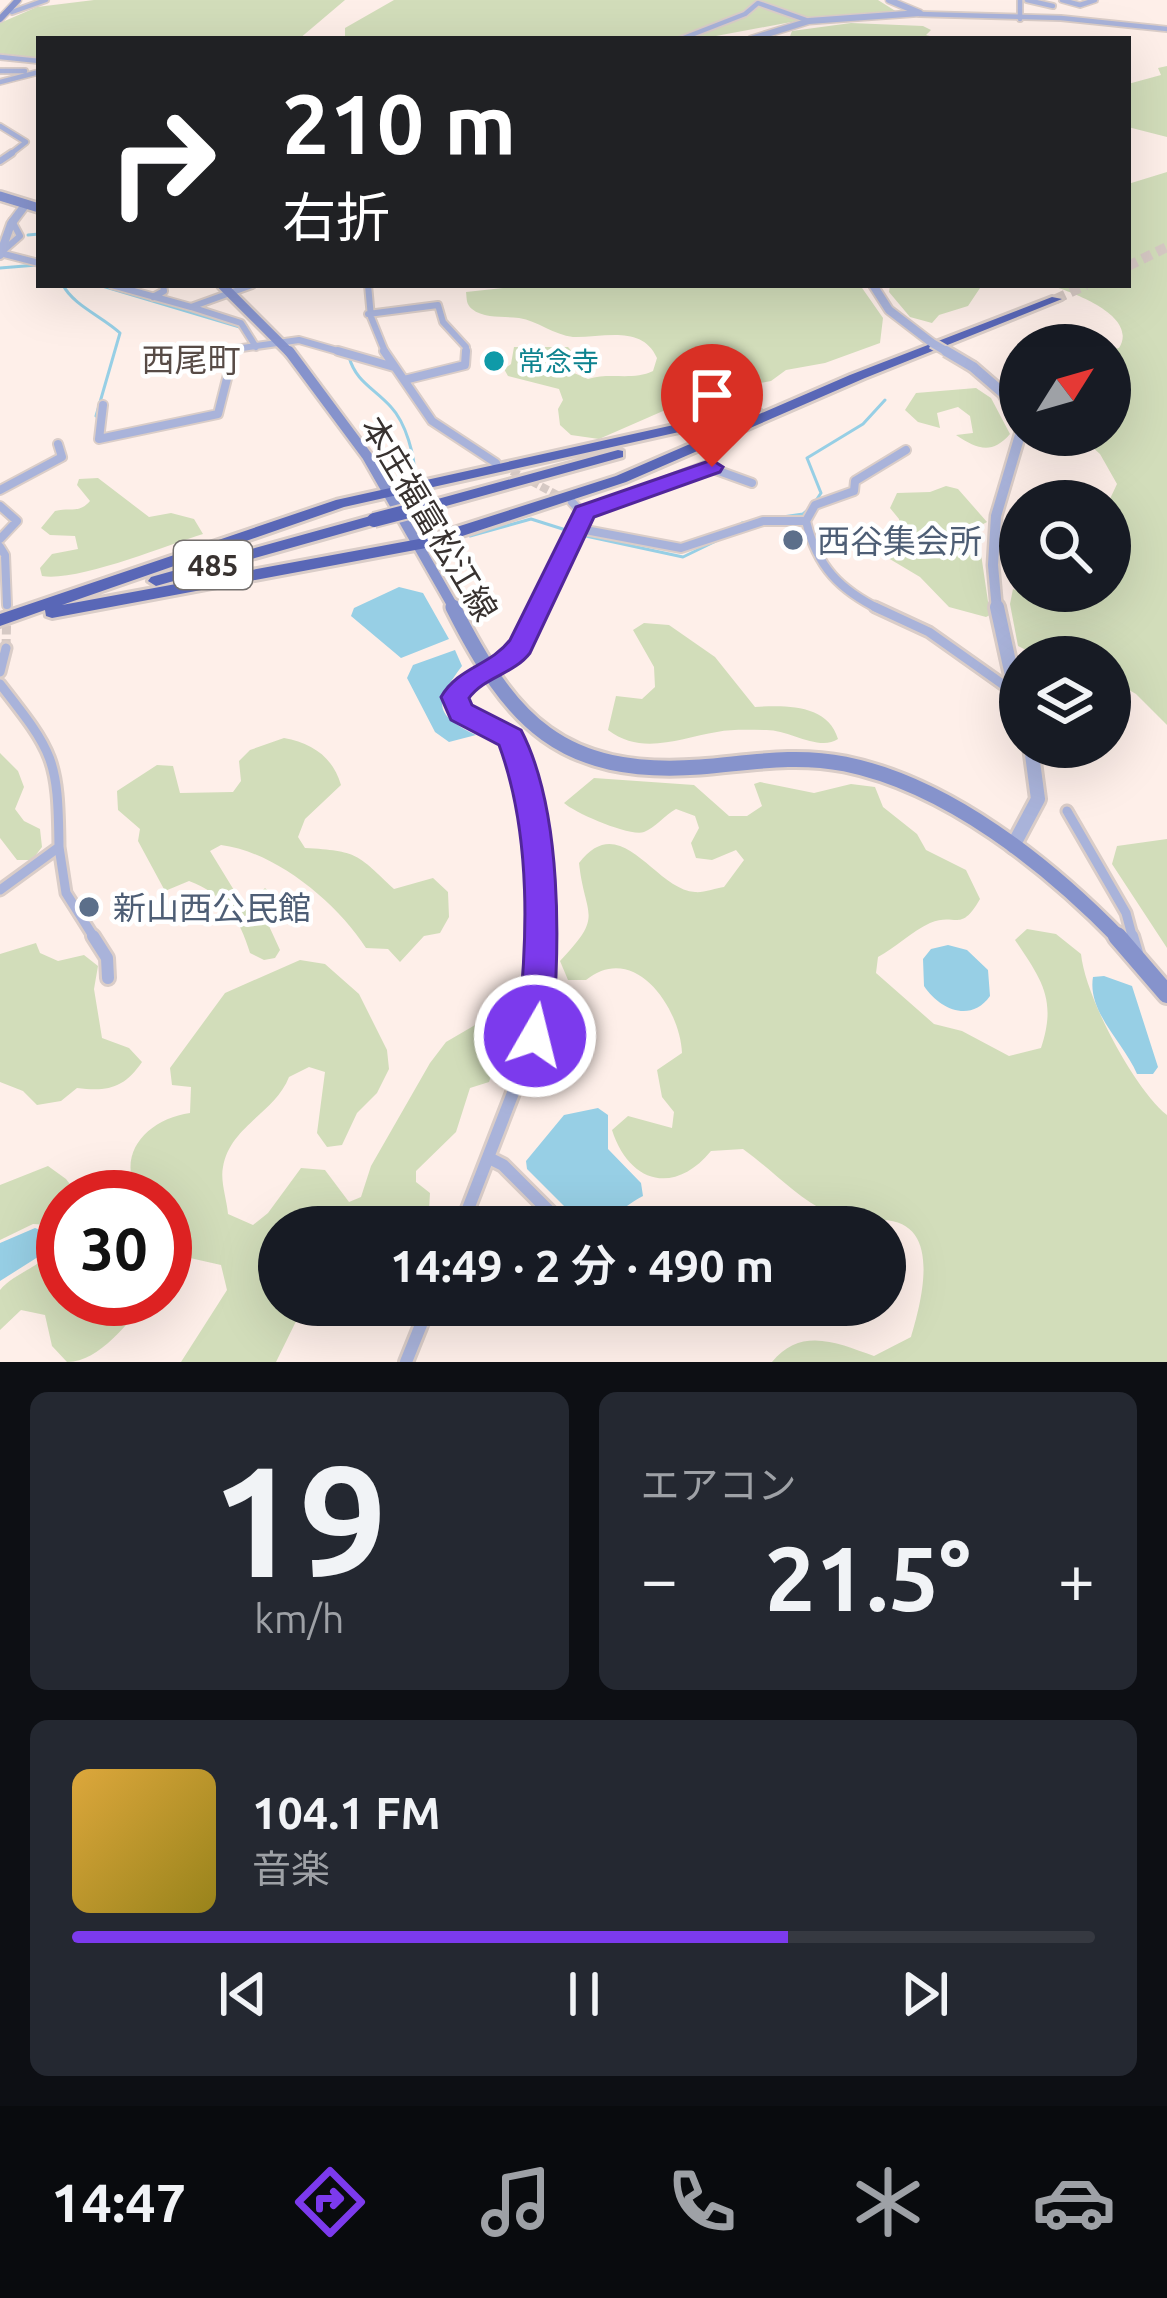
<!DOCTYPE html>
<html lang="ja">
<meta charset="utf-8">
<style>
body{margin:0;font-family:Ubuntu,"Noto Sans JP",sans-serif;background:#242831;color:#f1f3f6;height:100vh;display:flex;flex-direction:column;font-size:45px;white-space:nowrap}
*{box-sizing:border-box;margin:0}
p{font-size:39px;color:#9ea1a6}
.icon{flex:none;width:66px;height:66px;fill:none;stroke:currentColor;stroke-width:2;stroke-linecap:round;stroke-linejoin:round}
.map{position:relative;height:1362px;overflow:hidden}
.panel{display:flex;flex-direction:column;gap:30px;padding:30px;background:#0d0f14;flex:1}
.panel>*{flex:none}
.top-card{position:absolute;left:36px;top:36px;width:1095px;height:252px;border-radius:0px;box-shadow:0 12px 48px #0002;background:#202124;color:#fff;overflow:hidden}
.needle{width:78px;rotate:53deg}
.tools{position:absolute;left:999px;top:324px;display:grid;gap:24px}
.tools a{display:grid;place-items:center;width:132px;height:132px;border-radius:50%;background:#171b24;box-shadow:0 12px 48px #0002;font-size:60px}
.speed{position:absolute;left:36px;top:1170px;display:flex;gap:24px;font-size:60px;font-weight:700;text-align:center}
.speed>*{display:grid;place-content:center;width:156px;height:156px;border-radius:50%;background:#171b24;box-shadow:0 12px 48px #0002;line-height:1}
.speed .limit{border:18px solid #d22;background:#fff;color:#111}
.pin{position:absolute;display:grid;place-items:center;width:102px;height:102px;color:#fff;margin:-123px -51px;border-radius:50% 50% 50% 0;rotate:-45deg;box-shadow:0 0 12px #0007}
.pin .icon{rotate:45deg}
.me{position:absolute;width:132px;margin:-66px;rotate:8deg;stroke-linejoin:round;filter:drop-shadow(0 0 9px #0008)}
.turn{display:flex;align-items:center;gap:42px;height:252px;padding:0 48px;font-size:54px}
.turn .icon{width:156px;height:156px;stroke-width:2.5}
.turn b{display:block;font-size:84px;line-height:102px}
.big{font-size:90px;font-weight:600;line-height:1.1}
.panel .card{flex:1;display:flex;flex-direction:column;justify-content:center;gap:18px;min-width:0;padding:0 42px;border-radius:18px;background:#242831}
.panel .dial{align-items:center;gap:0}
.dial b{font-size:156px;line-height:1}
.song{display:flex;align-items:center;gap:36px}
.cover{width:144px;height:144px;border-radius:18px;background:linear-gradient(135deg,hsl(40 70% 55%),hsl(50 70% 35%))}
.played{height:12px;border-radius:6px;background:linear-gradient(90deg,#7c3aed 70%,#363941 70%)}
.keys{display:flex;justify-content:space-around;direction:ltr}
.heat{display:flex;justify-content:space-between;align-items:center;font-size:66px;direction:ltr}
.panel .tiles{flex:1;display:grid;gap:30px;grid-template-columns:1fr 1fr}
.card:last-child{grid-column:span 2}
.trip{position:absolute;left:258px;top:1206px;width:648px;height:120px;border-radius:60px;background:#171b24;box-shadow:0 12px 48px #0002;font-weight:600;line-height:120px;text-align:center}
.tabs{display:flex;height:192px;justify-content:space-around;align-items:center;background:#090b0e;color:#9ea1a6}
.tabs .icon{width:84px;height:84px}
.tabs .selected{color:#7c3aed}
.tabs b{font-size:54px;color:#f1f3f6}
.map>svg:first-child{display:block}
</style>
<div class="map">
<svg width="1167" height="1362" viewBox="0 0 1167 1362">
<rect width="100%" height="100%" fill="#feefe9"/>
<path fill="#d2ddba" d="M94,0H345L299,39H39V58L0,54V23L37,7Z
M394,0H878L897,12L813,18L700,39H345V28Z
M851,23L923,26L931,30L926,35L942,39H789L792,31Z
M1167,66V137L1128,127V84L1161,75L1158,68Z
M1167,172V725L1136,694L1110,679V657H1040L1018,646L1010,604L1013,589L1034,597L1047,591H1110L1109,501L1117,484L1100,454L1079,435H1110V350L1119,348C1139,316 1074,293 1050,285H1128V184Z
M530,285H860L883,318L880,343L825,363L786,370L771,381L702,394L599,439L571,435L560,425L558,409L563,400L559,389L508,376L504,369L511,364L514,347H568L575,355L570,362L574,373L588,379C610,372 633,381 653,371L657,358C642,324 602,338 573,337C554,335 538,321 519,318C505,316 484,319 472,309C466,304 467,300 466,292Z
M890,285H982L968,306L939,315L932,323L910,317L889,292Z
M976,388L991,398L1010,434C992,455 977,449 956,435L973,433L970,416L958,407L937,413L940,428L918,422L905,410L916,393Z
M98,478L149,517L171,513L194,519L203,534C165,546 77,582 42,576L40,568L52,554L78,549L75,536L50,535L41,528L55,511C70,507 79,514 90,501L77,485L79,479Z
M946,486L958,489L987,522L970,531L971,545L981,554L990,615L986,617L949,607L920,577L883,555L885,546L901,533L899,519L890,508L897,493L930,492Z
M644,623L669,625L715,657L755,707C785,705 828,704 838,739C819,752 788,729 765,730C749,730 732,729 717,732C680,738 642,756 608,730L616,696L642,699L655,687L654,667L633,630Z
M284,738C312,743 333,757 341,785L305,819L298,837L305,848C358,851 357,854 394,889L433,878L448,892L449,917L440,933L424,936L400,962L388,949L366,948C336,902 276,852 221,845L210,851L240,900L249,903L265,888L276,897L269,926L280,950L275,958L264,960L250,953C240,919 223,893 189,881L165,891L138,841L140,829L118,810L117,791L157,765L173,766L180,793L233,792L241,781L239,761L250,750Z
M0,753L18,771L24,787L15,809L24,821L40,829L42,847L32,860H17L0,838Z
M594,778L694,785L729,816H747L762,806L754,784L760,782L814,793L851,784L875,787L883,807L917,834L926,850L966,870L980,899C960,934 956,912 930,923C912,931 895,948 878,957L876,973L934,1024L962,1031L1009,1056L1041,1048C1057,1000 1042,980 1015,940L1027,929L1056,934L1081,954C1085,996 1134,1089 1167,1115V1362H772C801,1326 838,1343 874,1356L911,1337C921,1303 944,1221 882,1220C864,1219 844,1221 827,1212C796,1197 771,1169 743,1149L711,1151C674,1196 629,1183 612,1130L628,1116L672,1128L674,1112L662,1097L657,1070L682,1053C680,1007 634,941 586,980H568L560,961C605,914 585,918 579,863C621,808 654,889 695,892C703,893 716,888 724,887L744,860L736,850L712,860L696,858L691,843L699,828L695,816L676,809C665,815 655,828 644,832C630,837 575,813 564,803Z
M1167,839V948L1112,864L1117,846Z
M36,943L40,953L58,961L84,955L98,966L94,989L102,1038L129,1048L142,1062C124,1088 108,1092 77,1088L61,1101L37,1105L23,1091L0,1082V954Z
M300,960L325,964L359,994L387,1050L389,1069L377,1093L357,1113L342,1145L327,1147L317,1133L325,1072L309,1067L289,1077C275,1113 230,1126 223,1167C220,1181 227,1200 228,1214L253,1225L268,1213L301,1168L325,1170L349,1202L361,1197L371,1166L430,1063L446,1042L494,1014L509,1021V1033L487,1049L495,1063L489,1082L470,1088L456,1132L416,1171V1182L430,1193L428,1227H279V1305H304L276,1362H181L227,1290L221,1265L190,1258L173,1267L165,1280V1197H140C113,1154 148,1119 190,1113L191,1087L172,1085L170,1068L225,993Z
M48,1166L66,1179L80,1197H63V1299H151C127,1321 101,1362 67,1362L52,1346L45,1315L21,1310L0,1330V1290C20,1266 64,1265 51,1225L33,1224L0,1240V1185Z"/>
<path fill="#97cfe5" d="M399,587L423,593L449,639L401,658L351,616L354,608Z
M455,650L462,666C434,703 433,714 476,735L449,742L435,732L407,678L413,665Z
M948,945L967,950L988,970L990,996C971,1023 940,1010 924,986L923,959L931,949Z
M1104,976L1132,986L1158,1067L1153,1074H1137C1124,1043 1087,1012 1093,977Z
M598,1108L608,1115V1149L641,1183L643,1196C617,1210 616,1220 585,1227L527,1169L526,1161L564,1115Z
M35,1228L50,1234L49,1250L0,1281V1243Z"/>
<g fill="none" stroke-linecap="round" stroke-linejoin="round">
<path stroke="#97cfe5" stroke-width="3" d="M28,235L39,234
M0,268L37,265
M63,285C73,305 103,317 120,333L96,416
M99,285L243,328
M349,357C356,382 374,388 391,407C406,423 415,456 415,478
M815,502L821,493L807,458L863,424L885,400
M424,511L432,525
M742,523L803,514L809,509
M581,535L683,557L718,540
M470,536L531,519L569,531"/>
<path stroke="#d6c9c4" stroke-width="8" stroke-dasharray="8 3" stroke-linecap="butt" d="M502,466L567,500
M7,610V605"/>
<path stroke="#d6c9c4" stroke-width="9" stroke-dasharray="9 4.5" stroke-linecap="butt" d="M6,648L7,607"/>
<path stroke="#d6c9c4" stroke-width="10" stroke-dasharray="10 6" stroke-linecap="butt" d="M1128,266L1167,247
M1056,299L1086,285"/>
<defs>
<path id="minor-far4" d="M1020,0V19
M1027,0L1053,6
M1062,0L1080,5L1095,0
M12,12L46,0
M919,14L1061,18L1167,29
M681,39L745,14L758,3L809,21
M0,57L39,61
M0,71H25
M0,82L39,72
M0,126L26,142L8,156"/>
<path id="minor-far3" d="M0,161L12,153
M4,250L20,236L12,221
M4,254L39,263
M112,285L191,307L252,285
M368,285L371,317L386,354
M153,297L164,291L163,285
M191,307L241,323L256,347
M368,314L438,305L443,322L466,347V354
M234,354L235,349L299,340L348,354"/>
<path id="minor-far2" d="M338,351L394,367
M384,351L432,421L496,463
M404,380L465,365L466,351
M103,405L99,439L218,414L234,351
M0,490L62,457L58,444
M0,506L17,521L0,539
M584,512L705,466L752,483
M806,521L815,505L854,491L855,481L906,450
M580,529L681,548L763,521H806C817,567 840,590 881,610
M0,547L5,555L7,605
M539,610L585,516L572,502"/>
<path id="minor-far1" d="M540,607L521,646L468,682L455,697L461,712C476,720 498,727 511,738C534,759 539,902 542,939
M875,607L929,632L1015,693
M0,672L6,648
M0,684C54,753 58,758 59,847L0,890
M1067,811L1126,913L1133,939
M59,847L66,893L95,939"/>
<path id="minor" d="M93,936L107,958L108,978
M1132,936L1137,953
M489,1158L503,1165L565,1227
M461,1227L535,1036L542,936
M625,1227L653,1223L684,1227
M749,1227L788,1224
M587,1305L588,1316
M406,1362L429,1305"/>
<path id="tertiary-far3" d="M751,39L809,21L920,13L889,0"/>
<path id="tertiary-far2" d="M0,255L11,224L26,204
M873,285L889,310L932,343"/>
<path id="tertiary-far1" d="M973,367L1003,393L1020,424
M997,610L993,565L996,516L1020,435"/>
<path id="tertiary" d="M997,607L1020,712
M1013,846L1038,799L1031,747"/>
<path id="secondary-far4" d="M0,19L18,0"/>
<path id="secondary-far3" d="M0,196L39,208
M222,285L291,354"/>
<path id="secondary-far2" d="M289,351L367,456L455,610"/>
<path id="secondary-far1" d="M453,607C511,722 561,777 700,767C750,763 794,754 845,764C948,785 1048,865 1120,939"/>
<path id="secondary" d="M1117,936L1167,994"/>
<path id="motorway" d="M1052,297L1062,299L865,378L626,482L426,548L52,618L46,616L45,610L0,626V614L336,500L755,407L761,411L755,415L344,507L62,605L419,539L616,476L850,375Z
M618,450L623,451V457L428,511L421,506L423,503Z
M374,515L379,517L381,520L379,523L156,586L148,581L151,577Z"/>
</defs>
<use href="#minor-far4" stroke="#dacdc8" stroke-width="8"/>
<use href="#minor-far3" stroke="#dacdc8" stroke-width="10"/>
<use href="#minor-far2" stroke="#dacdc8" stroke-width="12"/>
<use href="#minor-far1" stroke="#dacdc8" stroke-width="15"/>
<use href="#minor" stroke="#dacdc8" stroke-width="18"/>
<use href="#tertiary-far3" stroke="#dacdc8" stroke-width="9"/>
<use href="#tertiary-far2" stroke="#dacdc8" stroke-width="12"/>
<use href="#tertiary-far1" stroke="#dacdc8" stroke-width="15"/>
<use href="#tertiary" stroke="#dacdc8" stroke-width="20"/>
<use href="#secondary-far4" stroke="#dacdc8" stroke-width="9"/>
<use href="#secondary-far3" stroke="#dacdc8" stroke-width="14"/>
<use href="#secondary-far2" stroke="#dacdc8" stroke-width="15"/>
<use href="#secondary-far1" stroke="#dacdc8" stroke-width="21"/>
<use href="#secondary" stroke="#dacdc8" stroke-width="24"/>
<use href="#motorway" stroke="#dacdc8" stroke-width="6"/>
<use href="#minor-far4" stroke="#a9b3da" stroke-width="4.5"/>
<use href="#minor-far3" stroke="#a9b3da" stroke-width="6"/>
<use href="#minor-far2" stroke="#a9b3da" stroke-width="8"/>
<use href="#minor-far1" stroke="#a9b3da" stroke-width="9"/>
<use href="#minor" stroke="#a9b3da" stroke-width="12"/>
<use href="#tertiary-far3" stroke="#a9b3da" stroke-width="6"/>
<use href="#tertiary-far2" stroke="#a9b3da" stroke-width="8"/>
<use href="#tertiary-far1" stroke="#a9b3da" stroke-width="10"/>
<use href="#tertiary" stroke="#a9b3da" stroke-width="14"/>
<use href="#secondary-far4" stroke="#8693cc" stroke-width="6"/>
<use href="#secondary-far3" stroke="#8693cc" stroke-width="9"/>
<use href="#secondary-far2" stroke="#8693cc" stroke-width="10"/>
<use href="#secondary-far1" stroke="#8693cc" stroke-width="15"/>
<use href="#secondary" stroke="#8693cc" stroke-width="18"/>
<use href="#motorway" fill="#5967b7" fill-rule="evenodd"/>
<defs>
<path id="tertiary-bridge-far1" d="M932,343L951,354"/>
<path id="tertiary-bridge" d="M946,351L973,367"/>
<path id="motorway-bridge" d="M374,520L428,506"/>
</defs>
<use href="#tertiary-bridge-far1" stroke="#dacdc8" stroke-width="12" stroke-linecap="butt"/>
<use href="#tertiary-bridge" stroke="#dacdc8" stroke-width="15" stroke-linecap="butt"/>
<use href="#motorway-bridge" stroke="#dacdc8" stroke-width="18" stroke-linecap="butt"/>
<use href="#tertiary-bridge-far1" stroke="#a9b3da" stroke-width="8"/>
<use href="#tertiary-bridge" stroke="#a9b3da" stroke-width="10"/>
<use href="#motorway-bridge" stroke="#5967b7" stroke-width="14"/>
</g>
<path fill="#7c3aed" stroke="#51269a" stroke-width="3" d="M712,460L723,467L720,472L594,517L530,653C514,674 484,677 469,698L472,705L521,730C563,811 560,947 552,1036L547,1049L535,1054L522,1049L517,1036C528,943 532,835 499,745L451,720L441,697C458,667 490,666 510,640L576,507Z"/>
<circle fill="#0f9aa8" stroke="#fff" stroke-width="4.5" cx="494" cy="361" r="12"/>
<g fill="#5c6f8a" stroke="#fff" stroke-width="4.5">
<circle cx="793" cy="540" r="12"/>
<circle cx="89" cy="907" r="12"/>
</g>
<g text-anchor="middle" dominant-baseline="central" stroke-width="9" stroke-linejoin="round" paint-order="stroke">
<g font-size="27" fill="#0d838f" stroke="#fff" text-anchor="start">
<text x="518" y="361">常念寺</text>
</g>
<rect fill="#fff" stroke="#74706e" stroke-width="3" x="174" y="541" width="78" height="48" rx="9"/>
<g font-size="30" font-weight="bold" fill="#383230">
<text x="213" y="565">485</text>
</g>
<g font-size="33" fill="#574b46" stroke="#fff">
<text x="191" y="359">西尾町</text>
</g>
<g font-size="33" fill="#383230" stroke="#fff">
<text transform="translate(430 518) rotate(59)">本庄福富松江線</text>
</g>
<g font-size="33" fill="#4e5e75" stroke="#fff" text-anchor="start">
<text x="817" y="540">西谷集会所</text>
<text x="113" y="907">新山西公民館</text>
</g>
</g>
</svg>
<div class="tools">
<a><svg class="needle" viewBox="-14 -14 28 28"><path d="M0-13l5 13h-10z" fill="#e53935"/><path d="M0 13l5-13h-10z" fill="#9ea1a6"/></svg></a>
<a><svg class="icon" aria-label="search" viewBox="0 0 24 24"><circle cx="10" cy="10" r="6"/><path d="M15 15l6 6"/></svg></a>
<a><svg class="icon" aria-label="layers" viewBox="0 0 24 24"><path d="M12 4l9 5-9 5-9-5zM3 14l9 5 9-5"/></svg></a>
</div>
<div class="speed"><div class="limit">30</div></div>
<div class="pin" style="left:712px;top:467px;background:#d93025"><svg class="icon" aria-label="arrive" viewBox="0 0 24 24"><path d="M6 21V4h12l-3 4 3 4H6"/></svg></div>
<svg class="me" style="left:535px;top:1036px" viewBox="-20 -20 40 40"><circle r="17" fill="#7c3aed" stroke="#fff" stroke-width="3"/><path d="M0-11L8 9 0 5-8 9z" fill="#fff"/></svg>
<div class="trip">14:49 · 2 分 · 490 m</div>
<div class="top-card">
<div class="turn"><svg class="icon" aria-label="right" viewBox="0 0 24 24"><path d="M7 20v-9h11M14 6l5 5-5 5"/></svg><div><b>210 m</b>右折</div></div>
</div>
</div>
<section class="panel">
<div class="tiles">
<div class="card dial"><b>19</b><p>km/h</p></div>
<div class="card"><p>エアコン</p>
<div class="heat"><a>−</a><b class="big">21.5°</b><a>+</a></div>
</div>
<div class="card">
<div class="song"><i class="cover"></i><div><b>104.1 FM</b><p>音楽</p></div></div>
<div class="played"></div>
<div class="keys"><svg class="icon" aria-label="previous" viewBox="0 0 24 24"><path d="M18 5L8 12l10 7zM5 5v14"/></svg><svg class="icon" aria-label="pause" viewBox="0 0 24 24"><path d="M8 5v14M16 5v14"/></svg><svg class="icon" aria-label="next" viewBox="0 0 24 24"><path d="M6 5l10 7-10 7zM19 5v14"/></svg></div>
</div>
</div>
</section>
<nav class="tabs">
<b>14:47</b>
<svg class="icon selected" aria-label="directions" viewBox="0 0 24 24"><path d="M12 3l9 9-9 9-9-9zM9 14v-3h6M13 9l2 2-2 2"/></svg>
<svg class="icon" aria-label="music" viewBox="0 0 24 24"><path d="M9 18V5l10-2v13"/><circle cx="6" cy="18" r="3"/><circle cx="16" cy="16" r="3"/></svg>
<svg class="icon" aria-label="phone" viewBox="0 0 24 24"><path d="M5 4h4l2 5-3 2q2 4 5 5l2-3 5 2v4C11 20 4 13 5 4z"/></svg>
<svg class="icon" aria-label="climate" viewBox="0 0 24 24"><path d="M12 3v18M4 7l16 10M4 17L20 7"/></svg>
<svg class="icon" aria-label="car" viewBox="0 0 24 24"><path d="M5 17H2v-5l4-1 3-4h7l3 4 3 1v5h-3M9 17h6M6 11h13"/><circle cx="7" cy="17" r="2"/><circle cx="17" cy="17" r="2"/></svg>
</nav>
